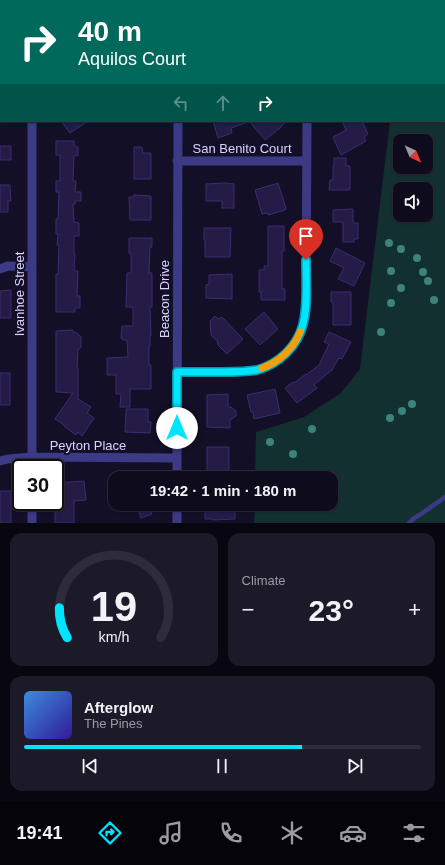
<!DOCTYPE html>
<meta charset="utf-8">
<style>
body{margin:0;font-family:Arial,sans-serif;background:#1c1929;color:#f1f3f6;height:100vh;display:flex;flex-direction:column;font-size:15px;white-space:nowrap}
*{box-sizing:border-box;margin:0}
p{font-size:13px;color:#9b9ba3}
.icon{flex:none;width:22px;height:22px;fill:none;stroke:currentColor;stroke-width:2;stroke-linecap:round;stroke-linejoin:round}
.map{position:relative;height:523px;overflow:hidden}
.details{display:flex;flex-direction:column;gap:10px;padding:10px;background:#08060f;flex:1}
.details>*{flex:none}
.banner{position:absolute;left:0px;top:0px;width:445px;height:122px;box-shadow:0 1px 3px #0004,0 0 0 1px #2e2b3b;background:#00695c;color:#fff;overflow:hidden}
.needle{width:26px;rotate:136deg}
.controls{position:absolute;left:393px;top:134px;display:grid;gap:8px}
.controls a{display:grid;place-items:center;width:40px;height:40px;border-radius:8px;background:#0e0b1c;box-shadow:0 1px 3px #0004,0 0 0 1px #2e2b3b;font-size:20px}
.speed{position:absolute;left:12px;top:459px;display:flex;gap:8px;font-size:20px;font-weight:700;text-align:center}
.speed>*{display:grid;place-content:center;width:52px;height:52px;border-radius:50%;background:#0e0b1c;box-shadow:0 1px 3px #0004,0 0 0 1px #2e2b3b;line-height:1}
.speed .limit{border:2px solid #111;border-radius:6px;background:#fff;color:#111}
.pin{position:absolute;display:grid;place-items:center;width:34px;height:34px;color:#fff;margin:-41px -17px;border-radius:50% 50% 50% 0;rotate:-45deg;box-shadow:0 0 4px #0007}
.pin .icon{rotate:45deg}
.me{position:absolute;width:44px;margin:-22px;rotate:0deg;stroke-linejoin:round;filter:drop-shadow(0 0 3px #0008)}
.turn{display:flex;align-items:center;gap:14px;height:84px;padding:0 12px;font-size:18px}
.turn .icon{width:52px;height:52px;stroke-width:2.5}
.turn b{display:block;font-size:28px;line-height:34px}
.lanes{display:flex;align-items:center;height:38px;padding:0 12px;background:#0003;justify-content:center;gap:20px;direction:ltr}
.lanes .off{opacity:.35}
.big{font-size:30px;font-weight:600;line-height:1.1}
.details .tile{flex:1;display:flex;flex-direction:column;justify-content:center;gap:6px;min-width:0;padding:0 14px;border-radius:12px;background:#1c1929}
.details .dial{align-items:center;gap:0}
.dial svg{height:104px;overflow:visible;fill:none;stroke:#2e2b3b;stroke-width:7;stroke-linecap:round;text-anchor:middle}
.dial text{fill:#f1f3f6;stroke:none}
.song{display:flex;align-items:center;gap:12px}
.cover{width:48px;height:48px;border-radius:6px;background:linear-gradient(135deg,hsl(210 70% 55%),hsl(250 70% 35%))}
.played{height:4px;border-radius:2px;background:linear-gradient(90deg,#00e5ff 70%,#2e2b3b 70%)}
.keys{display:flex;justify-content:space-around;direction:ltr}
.heat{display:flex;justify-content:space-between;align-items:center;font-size:22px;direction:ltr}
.details .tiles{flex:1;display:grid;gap:10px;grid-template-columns:1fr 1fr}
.tile:last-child{grid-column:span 2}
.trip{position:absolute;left:108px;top:471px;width:230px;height:40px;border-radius:12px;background:#0e0b1c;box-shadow:0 1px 3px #0004,0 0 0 1px #2e2b3b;font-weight:600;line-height:40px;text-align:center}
.tabs{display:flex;height:64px;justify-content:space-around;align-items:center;background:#06040b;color:#9b9ba3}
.tabs .icon{width:28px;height:28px}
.tabs .on{color:#00e5ff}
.tabs b{font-size:18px;color:#f1f3f6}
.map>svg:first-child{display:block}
</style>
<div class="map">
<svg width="445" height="523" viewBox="0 0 445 523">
<rect width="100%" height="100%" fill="#130f26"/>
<path fill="#12302f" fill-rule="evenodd" d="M405,0H445V523H254L255,504H331V478H255L256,432L304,417L341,393L360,369L390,121H444V1H405ZM400,141H426V167H400ZM400,189H426V215H400Z"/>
<path fill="#241b47" stroke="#3b2d73" d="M61,121H88L70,133Z
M213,121H248V122L231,128L232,133L218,138Z
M249,121H287L281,126V127L265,140Z
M342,121H362L368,134L364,137L366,141L341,155L333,137L346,130Z
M56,141H74V146L78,147V156L74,155L73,181H76L75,192H81V201H75V204H73L74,222L79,223V236H74V254H75L74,271H78L77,296H80V308H75V312H56V274H58L59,245H57L58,234H56V219H58L59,192H56V181H60V155H56Z
M0,146H11V160H0Z
M134,147H142L143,153H151V179H134Z
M334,158H346V166H350V190H329L330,180H333V166H334Z
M224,183L234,184V208H222V201H206V184Z
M278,183L286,208L285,209V210L268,215V213L262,214L255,190Z
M0,185H10L11,201H8V212H0Z
M134,195L151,196V220H130L129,197H134Z
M353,209V223H358V239H354V242H343V222H333V210Z
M268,226H284V251H282V289H285V300H261V292H259V270H264V266H268Z
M204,228H231L230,257H205V240H204Z
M129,238H152V247H150L149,273H152V307H150L151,336H150V346H149V365H151V389H130V407H120L121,394H116V375H107V358L128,357L127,340H122L123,338H121L122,326H133V307H126L127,273H131V253H129Z
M336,248L365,263L354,286L338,279L344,268L330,261Z
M232,274V299L206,298V285L209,284V275Z
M11,290V318H0V291Z
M331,292H351V325H333V303L331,302Z
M264,312L278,329L260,345L245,329Z
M215,316L218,319L222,317L243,339L227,354L217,344L218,342L211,335L210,321Z
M73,330V332L77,333L81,337V347L78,350L77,368H78V399L91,407L87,413L94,418L82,436L78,432L76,435L64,426V425L55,419L73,393L56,392V331Z
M329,332L351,342L342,359L339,358L332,370L314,385L317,388L297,403L285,388L293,382L294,383L306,374V375L319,365L329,344L324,342Z
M0,373H10V405H0Z
M275,389L280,413L254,419L253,412H251L247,395Z
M228,394V407H231L236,411V416L230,420V428L207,427V395Z
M126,409H148V422H151L150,433L125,432Z
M207,447H229V471L224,470L223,472L207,471Z
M84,481L86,500L74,501V523H55V512H58L56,483Z
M0,491H11V523H0Z
M136,504H149L152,514L141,518Z
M205,504H235V519L213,520L212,519H205Z"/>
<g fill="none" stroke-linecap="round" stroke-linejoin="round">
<path stroke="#3d3a85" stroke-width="4.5" d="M409,523L413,519L421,514L445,497"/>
<path stroke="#3d3a85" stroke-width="9" d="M31,0V1
M178,1V0
M307,1V0
M0,76H1
M177,161H306
M0,269L8,266L32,267
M177,372C191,372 206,372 220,372C232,372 245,372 257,370C279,364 297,346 303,325C305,320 305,315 306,310L307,121
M0,461L8,459L32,457L177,458
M32,468V121
M177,478L178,121
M32,523V502
M177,523V504"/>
</g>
<g fill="#3d827b">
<circle cx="389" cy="243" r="4"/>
<circle cx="401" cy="249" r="4"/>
<circle cx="417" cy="258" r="4"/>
<circle cx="391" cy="271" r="4"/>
<circle cx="423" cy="272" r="4"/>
<circle cx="428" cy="281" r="4"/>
<circle cx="401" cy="288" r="4"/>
<circle cx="434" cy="300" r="4"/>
<circle cx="391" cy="303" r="4"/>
<circle cx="381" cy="332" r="4"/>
<circle cx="412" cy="404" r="4"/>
<circle cx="402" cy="411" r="4"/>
<circle cx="390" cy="418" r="4"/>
<circle cx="312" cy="429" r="4"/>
<circle cx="270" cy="442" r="4"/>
<circle cx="293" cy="454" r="4"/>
</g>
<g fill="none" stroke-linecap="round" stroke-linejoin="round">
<defs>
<path id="route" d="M177,428V372C193,372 208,372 223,372C235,372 246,372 257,370C279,364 298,346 303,324C308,305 306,280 306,260"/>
</defs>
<use href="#route" stroke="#0095a6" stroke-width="10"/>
<use href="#route" stroke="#00e5ff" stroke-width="7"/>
<path stroke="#f59e0b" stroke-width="7" d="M262,368C279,362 293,349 300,332"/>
</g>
<g text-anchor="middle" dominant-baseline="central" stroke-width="4" stroke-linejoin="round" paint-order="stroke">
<g font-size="13" fill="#d9d4ff" stroke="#130f26">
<text x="242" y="148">San Benito Court</text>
<text transform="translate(19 294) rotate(-90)">Ivanhoe Street</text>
<text transform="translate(164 299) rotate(-90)">Beacon Drive</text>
<text x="88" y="445">Peyton Place</text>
</g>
</g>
</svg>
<div class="controls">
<a><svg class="needle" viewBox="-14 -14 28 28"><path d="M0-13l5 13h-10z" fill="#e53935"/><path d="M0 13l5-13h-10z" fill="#9b9ba3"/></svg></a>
<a><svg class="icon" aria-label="sound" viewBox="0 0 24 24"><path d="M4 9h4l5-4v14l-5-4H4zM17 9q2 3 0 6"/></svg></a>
</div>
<div class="speed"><div class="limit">30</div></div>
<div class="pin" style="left:306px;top:260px;background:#d93025"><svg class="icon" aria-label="arrive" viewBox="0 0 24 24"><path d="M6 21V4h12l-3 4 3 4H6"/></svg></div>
<svg class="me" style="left:177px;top:428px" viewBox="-20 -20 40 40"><circle r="19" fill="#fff"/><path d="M0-13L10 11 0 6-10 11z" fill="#00e5ff"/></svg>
<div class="trip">19:42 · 1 min · 180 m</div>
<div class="banner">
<div class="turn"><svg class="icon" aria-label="right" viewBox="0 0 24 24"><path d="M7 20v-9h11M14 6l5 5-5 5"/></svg><div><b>40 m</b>Aquilos Court</div></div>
<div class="lanes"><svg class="icon off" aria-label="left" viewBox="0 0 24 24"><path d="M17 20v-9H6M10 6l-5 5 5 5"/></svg><svg class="icon off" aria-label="ahead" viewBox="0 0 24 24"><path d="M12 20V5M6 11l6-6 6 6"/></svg><svg class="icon" aria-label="right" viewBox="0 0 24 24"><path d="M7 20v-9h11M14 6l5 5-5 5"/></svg></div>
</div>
</div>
<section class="details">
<div class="tiles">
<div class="tile dial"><svg viewBox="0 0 100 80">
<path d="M14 69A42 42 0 1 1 86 69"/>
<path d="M14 69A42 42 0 0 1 8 46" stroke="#00e5ff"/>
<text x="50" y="56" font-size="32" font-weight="700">19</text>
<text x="50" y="72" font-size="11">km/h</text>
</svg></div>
<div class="tile"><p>Climate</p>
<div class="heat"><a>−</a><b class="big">23°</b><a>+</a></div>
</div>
<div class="tile">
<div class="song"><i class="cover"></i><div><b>Afterglow</b><p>The Pines</p></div></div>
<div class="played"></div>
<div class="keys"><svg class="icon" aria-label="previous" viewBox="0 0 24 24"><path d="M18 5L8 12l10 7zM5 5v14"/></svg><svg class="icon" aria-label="pause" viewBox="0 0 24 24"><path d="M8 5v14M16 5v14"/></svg><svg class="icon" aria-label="next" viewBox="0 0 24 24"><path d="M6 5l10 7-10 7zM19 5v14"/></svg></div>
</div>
</div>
</section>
<nav class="tabs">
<b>19:41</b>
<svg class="icon on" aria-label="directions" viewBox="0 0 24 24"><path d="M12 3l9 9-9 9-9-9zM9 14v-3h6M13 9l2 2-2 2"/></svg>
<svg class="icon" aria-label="music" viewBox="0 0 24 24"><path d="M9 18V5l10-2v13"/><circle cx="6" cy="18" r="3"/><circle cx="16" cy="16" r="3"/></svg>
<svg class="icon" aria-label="phone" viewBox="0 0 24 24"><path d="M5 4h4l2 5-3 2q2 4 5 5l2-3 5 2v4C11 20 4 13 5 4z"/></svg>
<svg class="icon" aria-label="climate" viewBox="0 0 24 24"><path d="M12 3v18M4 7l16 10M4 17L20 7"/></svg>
<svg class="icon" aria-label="car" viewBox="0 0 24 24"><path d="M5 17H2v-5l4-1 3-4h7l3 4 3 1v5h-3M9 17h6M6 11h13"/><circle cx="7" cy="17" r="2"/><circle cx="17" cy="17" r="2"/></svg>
<svg class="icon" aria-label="filters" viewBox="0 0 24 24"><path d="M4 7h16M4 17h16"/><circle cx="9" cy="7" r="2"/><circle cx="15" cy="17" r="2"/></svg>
</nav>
